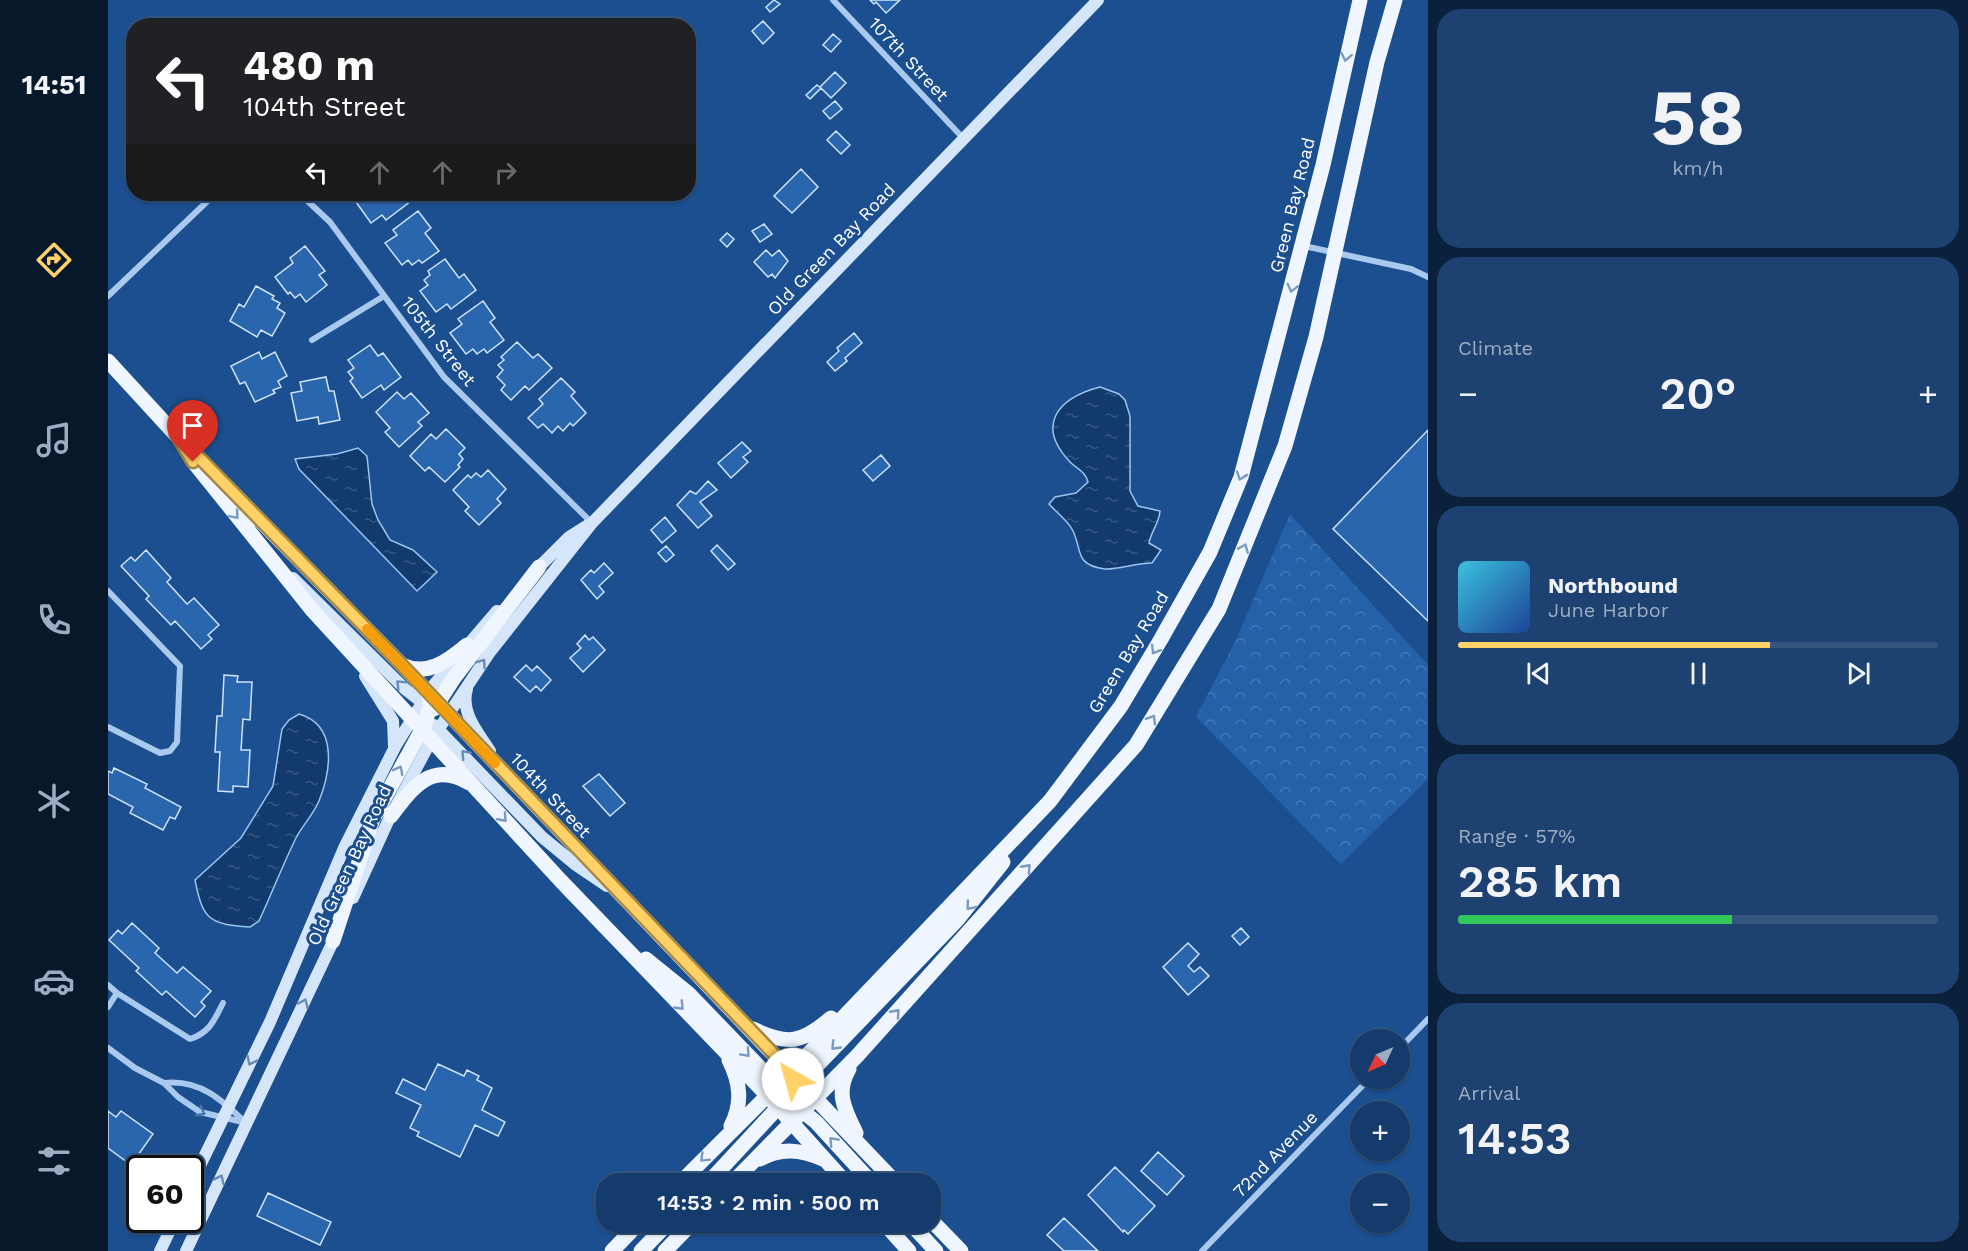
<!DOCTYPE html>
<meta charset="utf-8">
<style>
body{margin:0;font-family:"Work Sans",sans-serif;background:#1d4271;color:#f1f3f6;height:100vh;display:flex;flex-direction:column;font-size:22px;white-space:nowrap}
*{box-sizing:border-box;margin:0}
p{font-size:20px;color:#9dadc1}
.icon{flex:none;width:33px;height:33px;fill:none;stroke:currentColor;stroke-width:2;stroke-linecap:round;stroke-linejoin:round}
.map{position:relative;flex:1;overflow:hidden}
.side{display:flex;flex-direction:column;gap:9px;padding:9px;background:#0b203b;width:540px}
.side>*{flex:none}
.hud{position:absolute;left:18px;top:18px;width:570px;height:183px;border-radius:24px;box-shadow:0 2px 4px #0004,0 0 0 2px #33557e;background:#202124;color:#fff;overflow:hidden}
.needle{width:39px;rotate:226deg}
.tools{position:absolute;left:1242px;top:1029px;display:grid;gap:12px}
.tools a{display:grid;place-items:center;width:60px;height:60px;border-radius:50%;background:#143b6b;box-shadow:0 2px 4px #0004,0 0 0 2px #33557e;font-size:30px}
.speed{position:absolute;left:18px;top:1155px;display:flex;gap:12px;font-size:30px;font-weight:700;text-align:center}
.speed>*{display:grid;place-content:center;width:78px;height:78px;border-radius:50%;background:#143b6b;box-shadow:0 2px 4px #0004,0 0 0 2px #33557e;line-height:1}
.speed .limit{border:3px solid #111;border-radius:9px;background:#fff;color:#111}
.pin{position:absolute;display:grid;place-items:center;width:51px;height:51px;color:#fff;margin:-62px -26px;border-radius:50% 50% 50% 0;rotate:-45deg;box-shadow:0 0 6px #0007}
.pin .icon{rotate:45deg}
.me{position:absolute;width:66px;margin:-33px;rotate:322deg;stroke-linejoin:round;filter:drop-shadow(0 0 4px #0008)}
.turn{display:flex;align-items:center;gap:21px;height:126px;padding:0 18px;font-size:27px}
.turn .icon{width:78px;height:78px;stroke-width:2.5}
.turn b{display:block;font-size:42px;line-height:51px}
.lanes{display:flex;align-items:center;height:57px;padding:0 18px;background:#0003;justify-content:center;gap:30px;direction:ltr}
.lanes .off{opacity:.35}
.big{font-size:45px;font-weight:600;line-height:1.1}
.side .tile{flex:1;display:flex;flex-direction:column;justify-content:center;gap:9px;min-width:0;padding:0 21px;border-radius:24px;background:#1d4271}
.side .dial{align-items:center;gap:0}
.dial b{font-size:78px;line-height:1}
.song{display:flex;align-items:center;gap:18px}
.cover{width:72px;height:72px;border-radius:9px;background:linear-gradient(135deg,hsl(190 70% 55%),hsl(220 70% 35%))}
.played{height:6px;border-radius:3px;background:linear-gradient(90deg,#ffd166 65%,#33557e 65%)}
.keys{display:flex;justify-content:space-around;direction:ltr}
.heat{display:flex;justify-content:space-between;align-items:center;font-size:33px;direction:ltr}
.charge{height:9px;border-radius:4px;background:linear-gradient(90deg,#34c759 57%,#33557e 0)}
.trip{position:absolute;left:488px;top:1173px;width:345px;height:60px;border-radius:24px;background:#143b6b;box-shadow:0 2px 4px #0004,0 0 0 2px #33557e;font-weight:600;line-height:60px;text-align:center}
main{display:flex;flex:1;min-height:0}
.tab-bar{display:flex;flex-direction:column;width:108px;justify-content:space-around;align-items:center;background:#08182b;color:#9dadc1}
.tab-bar .icon{width:42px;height:42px}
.tab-bar .selected{color:#ffd166}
.tab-bar b{font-size:27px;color:#f1f3f6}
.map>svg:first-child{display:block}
</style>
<main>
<nav class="tab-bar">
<b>14:51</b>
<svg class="icon selected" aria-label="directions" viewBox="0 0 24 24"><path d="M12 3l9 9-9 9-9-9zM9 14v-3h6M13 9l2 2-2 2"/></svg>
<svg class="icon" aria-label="music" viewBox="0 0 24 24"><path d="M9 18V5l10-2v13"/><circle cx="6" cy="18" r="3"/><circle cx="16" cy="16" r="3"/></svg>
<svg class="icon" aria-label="phone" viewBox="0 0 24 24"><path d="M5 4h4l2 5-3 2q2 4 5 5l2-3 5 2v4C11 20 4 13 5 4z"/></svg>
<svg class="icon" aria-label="climate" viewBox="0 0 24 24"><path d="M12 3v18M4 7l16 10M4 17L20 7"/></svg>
<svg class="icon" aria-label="car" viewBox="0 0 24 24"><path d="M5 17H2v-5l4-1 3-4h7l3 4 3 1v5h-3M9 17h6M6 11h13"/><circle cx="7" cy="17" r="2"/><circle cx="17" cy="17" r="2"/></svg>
<svg class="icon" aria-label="filters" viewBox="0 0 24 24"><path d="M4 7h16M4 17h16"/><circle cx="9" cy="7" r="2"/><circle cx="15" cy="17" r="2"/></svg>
</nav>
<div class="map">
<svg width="1320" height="1251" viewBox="0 0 1320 1251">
<defs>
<pattern id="forest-crowns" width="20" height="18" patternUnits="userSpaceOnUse" patternTransform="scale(1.5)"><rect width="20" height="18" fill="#2461a8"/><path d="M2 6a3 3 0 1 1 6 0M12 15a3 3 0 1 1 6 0" fill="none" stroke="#4579b5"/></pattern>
<pattern id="water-ripples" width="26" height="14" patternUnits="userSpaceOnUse" patternTransform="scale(1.5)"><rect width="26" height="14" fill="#123a6d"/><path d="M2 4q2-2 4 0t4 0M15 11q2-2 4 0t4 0" fill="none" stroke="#365883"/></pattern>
</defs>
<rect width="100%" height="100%" fill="#1b4f8f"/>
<path fill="url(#forest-crowns)" d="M1182,514L1320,665V779L1233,864L1088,717L1128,640Z"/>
<path fill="url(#water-ripples)" stroke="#9cc4f0" stroke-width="1.5" d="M992,387L1011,394L1017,400L1022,416V491L1030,506L1052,511C1051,524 1043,531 1041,543L1053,550L1044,563C1029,563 1008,570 997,569C965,565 975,549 964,529C959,520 948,512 941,504L947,497L968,493L980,482C978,472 969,469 962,462C927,425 950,398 992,387Z
M250,448L259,456L264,504L270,520L282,540L305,550L329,572L309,591L191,469L187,459L229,454Z
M191,714C230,725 223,771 211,801C206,813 196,824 189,836C175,864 164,893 151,921L142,927C102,924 95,921 87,880L133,838L165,786L174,729L181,720Z"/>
<path fill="#2a66ad" stroke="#cfe3fa" stroke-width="1.5" d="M666,0L672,4L662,12L658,7Z
M762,0H792L778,13L768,2L766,4Z
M655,21L666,33L655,44L644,31Z
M725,34L733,41L723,52L715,45Z
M727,72L738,83L723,98L712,87Z
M709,85L713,88L702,99L698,95Z
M727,101L734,109L722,119L715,111Z
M728,131L742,145L733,154L719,140Z
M693,169L710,187L684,213L666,196Z
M253,194H298L303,201L278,220L274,215L263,223L248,202L255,196Z
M310,211L323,228L317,233L331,251L314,263L311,260L304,265L300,260L294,265L277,243L289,235L285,230Z
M656,224L664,234L652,242L644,231Z
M619,233L626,239L619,247L612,240Z
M197,246L217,271L211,275L219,285L198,302L192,294L187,298L182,292L180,294L167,277L185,263L182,258Z
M658,250L664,256L671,250L680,261L667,278L664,274L660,277L646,262Z
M337,259L351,278L356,274L368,290L343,309L339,304L328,312L312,291L320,285L316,280L322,275L320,271Z
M148,286L166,296L164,299L172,303L169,308L177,313L164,336L153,330L149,337L122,321L131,304L136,307Z
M375,301L387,318L382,322L396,340L379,353L376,349L369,354L365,349L358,354L342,333L354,324L350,319Z
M746,333L754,343L737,358L739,361L727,371L719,362L731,351L729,348Z
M409,342L425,358L430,354L444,368L421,390L417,386L403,400L393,390L397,385L389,377L395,370L390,365L396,360L393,357Z
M262,345L270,356L275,353L293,377L276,390L273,385L254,398L242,381L245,378L240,372L246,368L240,360Z
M151,352L154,359L167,352L179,376L170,381L173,387L165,390L167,393L147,402L137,382L132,384L123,366Z
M218,377L221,391H226L232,420L211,424L210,417L189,421L183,393L194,391L192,382Z
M453,378L467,392L463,396L478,413L465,426L462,423L455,431L450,426L444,433L435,424L430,428L420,418L435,404L431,399Z
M289,392L296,399L303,393L321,413L310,422L314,426L291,447L277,432L282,428L268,412Z
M338,429L357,448L351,454L355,459L350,465L352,467L337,482L321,467L317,471L302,456L323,434L328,439Z
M1320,430V621L1225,529Z
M634,442L643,451L635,457L640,462L623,478L610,463Z
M773,455L782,466L765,481L755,470Z
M380,470L398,489L389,499L393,503L371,525L357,511L361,507L345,490L360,475L363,478L368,473L373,477Z
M600,481L609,490L592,502L604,516L590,528L569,505L582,491L588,494Z
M557,517L568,531L554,543L543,530Z
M609,545L627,564L620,570L603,551Z
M558,546L566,555L558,562L550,553Z
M38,550L63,578L59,582L79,604L86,598L111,625L100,635L104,639L93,649L67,621L63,625L38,599L41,596L13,566L23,557L27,561Z
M496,563L505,573L491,586L496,592L489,599L473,580L483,570L486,573Z
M477,635L481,640L485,637L497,650L475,672L462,658L473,648L469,644Z
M418,665L424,671L429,666L443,680L433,691L428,686L422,692L406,677Z
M116,675L130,676L129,682H144L142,720L135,719L133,750H142L140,787L125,786V792L110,791L112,752H107L109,716H114Z
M6,768L39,784L37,788L73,807L67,819L62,817L55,830L22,813L25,807L0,794V771L4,773Z
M491,774L517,803L502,816L475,786Z
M24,923L51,948L47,953L69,973L75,967L103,991L93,1002L97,1006L87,1017L58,991L54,995L28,971L31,968L1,940L10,930L14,934Z
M1133,928L1141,937L1132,945L1124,936Z
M1080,943L1091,954L1080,966L1086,972L1092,967L1101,976L1080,995L1055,967Z
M330,1064L356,1076L359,1070L371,1076L369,1080L384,1088L374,1110L397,1122L390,1136L367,1125L352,1157L309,1136L311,1132L302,1128L313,1105L288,1093L295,1079L317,1090Z
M0,1111L8,1117L13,1111L45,1134L23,1165L0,1148Z
M1050,1152L1076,1176L1059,1195L1033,1171Z
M1007,1167L1047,1206L1020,1234L1016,1230L1015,1232L980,1195Z
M160,1193L223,1222L212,1245L149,1216Z
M956,1218L990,1251H956L939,1235Z"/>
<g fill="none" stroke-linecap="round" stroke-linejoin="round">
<path stroke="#a9c9ee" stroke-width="6" d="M725,0L855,138
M192,194L222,222L336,377L484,523
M1196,246L1303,269L1320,277
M0,296L107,194
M204,340L276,296
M0,591L72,666L69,742L62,751L52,753L0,727
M0,985L9,993L82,1039C101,1033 106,1021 115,1003
M0,1007L9,993
M0,1048L27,1068L56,1083L70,1097L92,1112L139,1123
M1292,1048L1320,1019
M56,1083C92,1079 114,1100 138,1123
M1094,1251L1262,1078"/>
<path stroke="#d6e6fa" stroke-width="12" d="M426,572L461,537L480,525
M185,578L297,689L320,707
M257,676L285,721L286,746
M359,689C352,712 370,732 382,751
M326,725L434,837L468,865L499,886
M245,898L281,819L324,739L382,652L484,523L990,0
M82,1186L162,1022L236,848L288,745L324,687L389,611
M52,1251L67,1220
M78,1251L229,933"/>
<path stroke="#f0f6ff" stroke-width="15" d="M0,361L67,434L294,665L789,1184
M84,460L205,611L453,881L659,1095L739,1184
M294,665C319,677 340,661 359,645
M326,709L346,678L431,567
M283,816C304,788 324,760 361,783
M225,941L265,819L317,724L322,705L320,693
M538,959L580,993L661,1077L678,1090
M645,1029C680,1046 694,1043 723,1018
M621,1060C632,1082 635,1103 623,1126
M741,1069C727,1093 737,1110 748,1133
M688,1106L708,1122L765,1184
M683,1122C676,1104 684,1093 696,1079L849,920L895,862
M652,1159C674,1147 693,1150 715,1159
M571,1184L683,1072L942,801L1013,706L1053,639L1102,552L1133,477L1215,165L1252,0
M599,1184L675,1102
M623,1184L749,1056L1028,745L1111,609L1177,446L1208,337L1269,62L1287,0
M822,1219L853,1251
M775,1222L801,1251
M801,1222L828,1251
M504,1251L532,1222
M533,1251L561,1222
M557,1251L585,1222"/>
</g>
<defs><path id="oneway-chevron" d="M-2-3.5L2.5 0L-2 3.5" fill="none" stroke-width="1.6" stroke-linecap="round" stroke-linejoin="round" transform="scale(1.5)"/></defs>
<g stroke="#7b9ac1">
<use href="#oneway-chevron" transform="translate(1238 57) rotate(102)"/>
<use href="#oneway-chevron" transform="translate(1184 288) rotate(104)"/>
<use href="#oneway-chevron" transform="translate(1133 476) rotate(109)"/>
<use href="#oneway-chevron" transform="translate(127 515) rotate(50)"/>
<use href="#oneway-chevron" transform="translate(1136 548) rotate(-68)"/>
<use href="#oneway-chevron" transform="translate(1047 650) rotate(121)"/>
<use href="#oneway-chevron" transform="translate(1044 719) rotate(-59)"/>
<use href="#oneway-chevron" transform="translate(291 770) rotate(-62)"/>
<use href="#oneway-chevron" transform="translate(395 818) rotate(48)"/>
<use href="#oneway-chevron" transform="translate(919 868) rotate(-48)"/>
<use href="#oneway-chevron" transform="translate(862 906) rotate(130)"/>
<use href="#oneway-chevron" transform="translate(572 1006) rotate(46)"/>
<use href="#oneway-chevron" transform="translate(788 1013) rotate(-48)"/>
<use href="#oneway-chevron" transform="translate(727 1046) rotate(134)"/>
<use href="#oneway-chevron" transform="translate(638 1053) rotate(47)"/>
<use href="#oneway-chevron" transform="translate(725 1141) rotate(-133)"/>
<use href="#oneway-chevron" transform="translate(596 1158) rotate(135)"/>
</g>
<g stroke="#668bba">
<use href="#oneway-chevron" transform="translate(374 663) rotate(-55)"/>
<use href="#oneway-chevron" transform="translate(292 684) rotate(-135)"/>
<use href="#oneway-chevron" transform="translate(357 754) rotate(-133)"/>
<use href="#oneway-chevron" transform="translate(196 1003) rotate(-65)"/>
<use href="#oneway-chevron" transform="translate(143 1061) rotate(116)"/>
<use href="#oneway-chevron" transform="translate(112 1179) rotate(-64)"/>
</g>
<use stroke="#4674ac" href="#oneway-chevron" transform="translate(93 1112) rotate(27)"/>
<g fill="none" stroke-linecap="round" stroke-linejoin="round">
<defs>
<path id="route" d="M85,462L68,434L294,665L683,1072L685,1079"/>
</defs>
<use href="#route" stroke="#a68842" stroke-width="15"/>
<use href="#route" stroke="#ffd166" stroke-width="10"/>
<path stroke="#f59e0b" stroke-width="10" d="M259,629L387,763"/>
</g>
<g text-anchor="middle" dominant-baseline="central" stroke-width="6" stroke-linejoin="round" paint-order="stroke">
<g font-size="18" fill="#fff" stroke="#1b4f8f">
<text transform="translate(801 59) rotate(47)">107th Street</text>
<text transform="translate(1184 205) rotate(-76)">Green Bay Road</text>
<text transform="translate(723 249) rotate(-46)">Old Green Bay Road</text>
<text transform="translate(331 341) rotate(52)">105th Street</text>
<text transform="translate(1020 652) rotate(-59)">Green Bay Road</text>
<text transform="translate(443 795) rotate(47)">104th Street</text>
<text transform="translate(241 865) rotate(-65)">Old Green Bay Road</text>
<text transform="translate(1167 1154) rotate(-46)">72nd Avenue</text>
</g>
</g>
</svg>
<div class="tools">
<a><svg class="needle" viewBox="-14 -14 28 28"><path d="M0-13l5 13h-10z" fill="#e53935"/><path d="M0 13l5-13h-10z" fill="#9dadc1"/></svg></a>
<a>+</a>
<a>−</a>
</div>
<div class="speed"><div class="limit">60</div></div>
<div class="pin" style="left:85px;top:462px;background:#d93025"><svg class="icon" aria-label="arrive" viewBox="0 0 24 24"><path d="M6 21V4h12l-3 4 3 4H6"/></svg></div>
<svg class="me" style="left:685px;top:1079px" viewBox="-20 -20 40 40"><circle r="19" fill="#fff"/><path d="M0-13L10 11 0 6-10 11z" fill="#ffd166"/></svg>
<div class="trip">14:53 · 2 min · 500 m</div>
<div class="hud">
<div class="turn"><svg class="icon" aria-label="left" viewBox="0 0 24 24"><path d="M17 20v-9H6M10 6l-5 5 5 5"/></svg><div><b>480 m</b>104th Street</div></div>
<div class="lanes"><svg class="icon" aria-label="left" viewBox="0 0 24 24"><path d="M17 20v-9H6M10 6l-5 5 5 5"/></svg><svg class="icon off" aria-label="ahead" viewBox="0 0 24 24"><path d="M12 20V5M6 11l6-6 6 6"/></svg><svg class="icon off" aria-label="ahead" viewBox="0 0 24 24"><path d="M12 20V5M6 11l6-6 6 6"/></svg><svg class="icon off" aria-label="right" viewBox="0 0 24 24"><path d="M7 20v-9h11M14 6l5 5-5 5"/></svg></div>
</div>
</div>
<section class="side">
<div class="tile dial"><b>58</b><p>km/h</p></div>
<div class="tile"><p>Climate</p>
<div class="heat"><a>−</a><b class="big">20°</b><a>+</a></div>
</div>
<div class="tile">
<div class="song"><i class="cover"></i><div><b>Northbound</b><p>June Harbor</p></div></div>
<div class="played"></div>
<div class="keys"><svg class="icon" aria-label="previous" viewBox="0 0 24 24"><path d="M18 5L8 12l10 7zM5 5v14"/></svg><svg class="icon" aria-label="pause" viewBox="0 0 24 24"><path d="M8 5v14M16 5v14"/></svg><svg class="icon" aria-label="next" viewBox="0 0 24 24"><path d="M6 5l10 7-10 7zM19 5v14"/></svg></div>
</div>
<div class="tile"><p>Range · 57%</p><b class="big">285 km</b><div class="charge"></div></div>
<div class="tile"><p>Arrival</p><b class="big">14:53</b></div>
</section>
</main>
